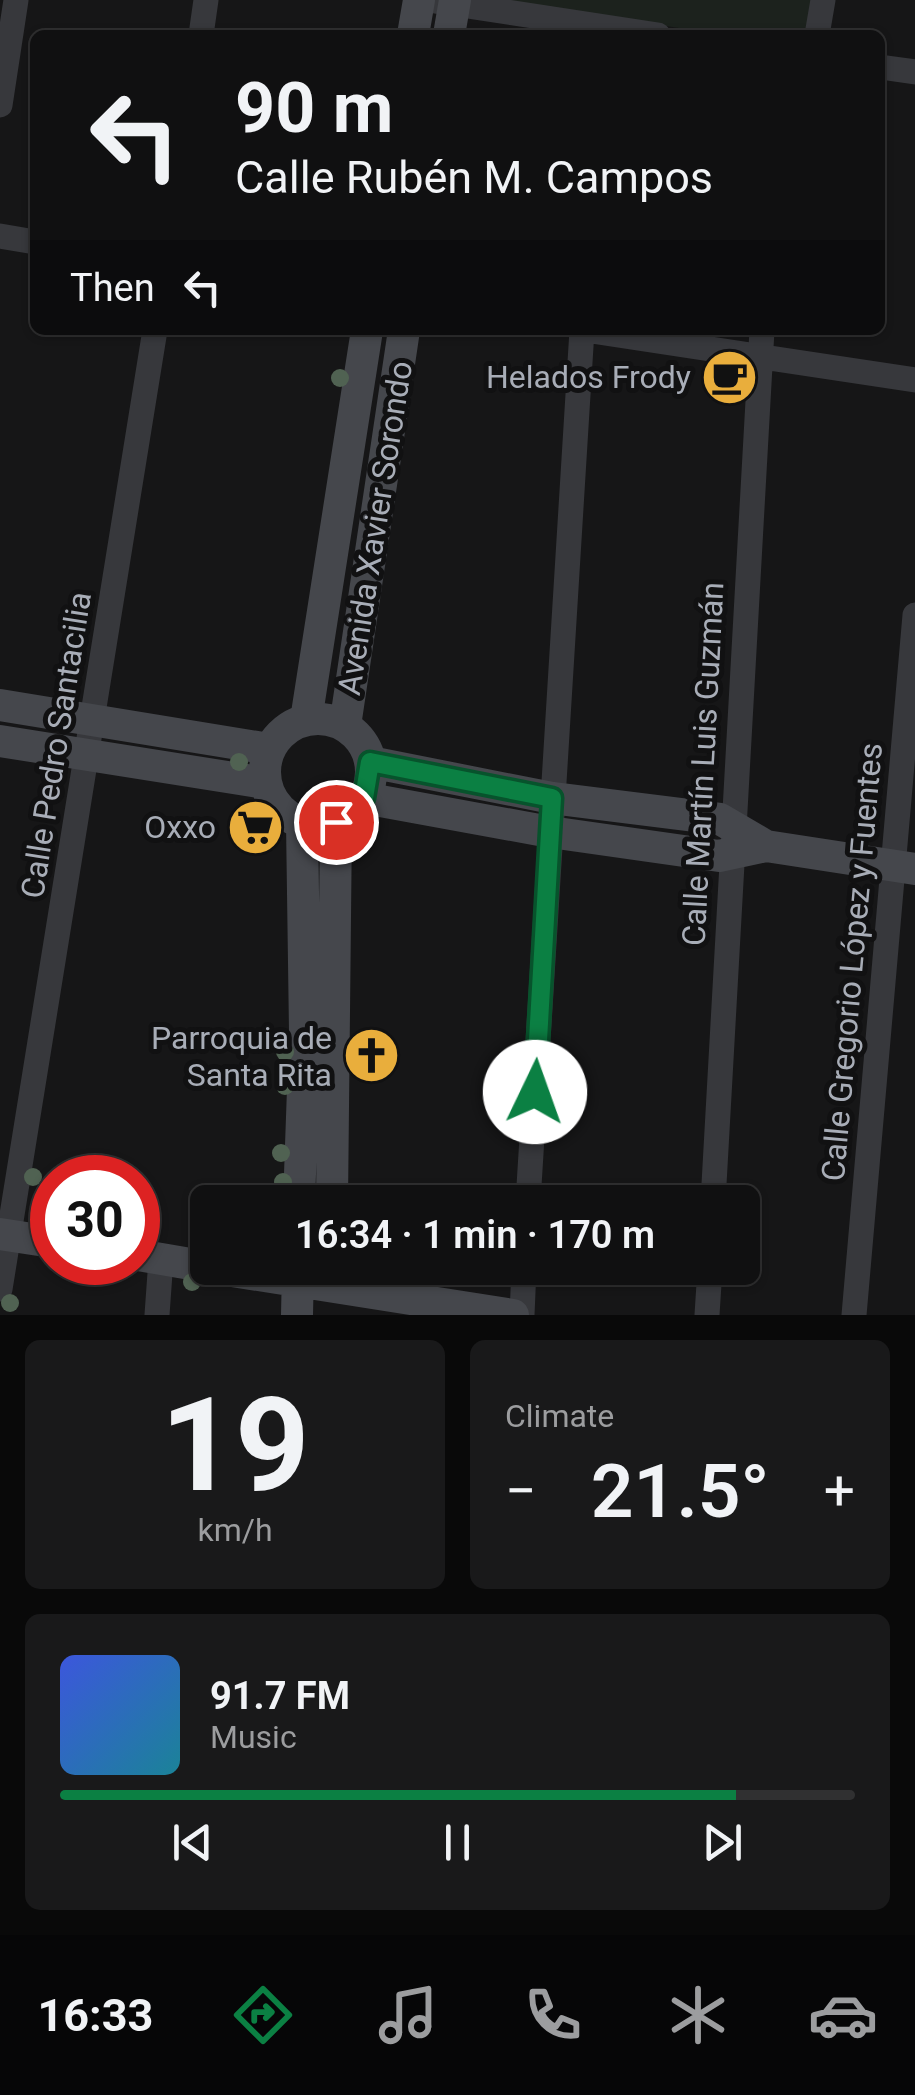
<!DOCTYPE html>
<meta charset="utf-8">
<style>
body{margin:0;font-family:Roboto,sans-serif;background:#19191a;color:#f1f3f6;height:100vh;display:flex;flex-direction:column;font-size:38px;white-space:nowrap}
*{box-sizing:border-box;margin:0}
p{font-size:32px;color:#9c9d9f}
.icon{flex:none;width:55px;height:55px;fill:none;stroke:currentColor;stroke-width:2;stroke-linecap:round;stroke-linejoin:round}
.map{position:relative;height:1315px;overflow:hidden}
.sheet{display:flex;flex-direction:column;gap:25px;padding:25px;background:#090909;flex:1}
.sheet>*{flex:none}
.hud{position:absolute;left:30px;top:30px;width:855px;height:305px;border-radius:15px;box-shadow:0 2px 8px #0004,0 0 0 2px #303031;background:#101011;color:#f1f3f6;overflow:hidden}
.speed{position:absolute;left:30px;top:1155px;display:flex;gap:20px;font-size:50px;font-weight:700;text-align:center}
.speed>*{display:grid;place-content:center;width:130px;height:130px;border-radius:50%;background:#101011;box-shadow:0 2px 8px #0004,0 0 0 2px #303031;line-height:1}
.speed .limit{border:15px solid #d22;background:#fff;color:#111}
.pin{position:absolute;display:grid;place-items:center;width:85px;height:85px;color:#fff;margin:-42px;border:5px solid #fff;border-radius:50%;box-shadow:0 2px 10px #0007}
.me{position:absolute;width:110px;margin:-55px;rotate:3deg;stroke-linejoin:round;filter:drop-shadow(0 0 8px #0008)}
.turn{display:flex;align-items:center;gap:35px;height:210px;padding:0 40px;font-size:45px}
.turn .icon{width:130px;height:130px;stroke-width:2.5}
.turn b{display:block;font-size:70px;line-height:85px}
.then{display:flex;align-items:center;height:95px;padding:0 40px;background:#0003;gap:20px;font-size:38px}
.big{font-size:75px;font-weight:600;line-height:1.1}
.sheet .widget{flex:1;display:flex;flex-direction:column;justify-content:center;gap:15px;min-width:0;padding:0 35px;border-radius:15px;background:#19191a}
.sheet .dial{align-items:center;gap:0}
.dial b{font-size:130px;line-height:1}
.song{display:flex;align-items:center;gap:30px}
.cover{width:120px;height:120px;border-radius:15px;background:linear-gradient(135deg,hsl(230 70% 55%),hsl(190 70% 35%))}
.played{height:10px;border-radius:5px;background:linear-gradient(90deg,#0b8043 85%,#303031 85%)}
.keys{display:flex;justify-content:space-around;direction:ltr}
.heat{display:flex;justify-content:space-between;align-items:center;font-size:55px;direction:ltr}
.sheet .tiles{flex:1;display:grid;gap:25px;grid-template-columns:1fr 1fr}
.widget:last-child{grid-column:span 2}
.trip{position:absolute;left:190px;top:1185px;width:570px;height:100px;border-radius:15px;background:#101011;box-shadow:0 2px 8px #0004,0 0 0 2px #303031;font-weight:600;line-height:100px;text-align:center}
.tab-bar{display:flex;height:160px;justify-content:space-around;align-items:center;background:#060607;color:#9c9d9f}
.tab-bar .icon{width:70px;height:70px}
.tab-bar .selected{color:#0b8043}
.tab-bar b{font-size:45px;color:#f1f3f6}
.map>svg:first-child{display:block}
</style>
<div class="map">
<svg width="915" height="1315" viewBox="0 0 915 1315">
<rect width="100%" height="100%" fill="#161617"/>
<path fill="#1c221d" d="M499,0H812L807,35H724Z"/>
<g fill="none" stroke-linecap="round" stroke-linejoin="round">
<path stroke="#37383c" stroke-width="25" d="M428,0L658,35
M201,35L206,0
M817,35L823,0
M880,67L915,72
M0,105L16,0
M0,236L35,242
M585,330L915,380
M528,1202L582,330
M713,1202L762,330
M0,1289L155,330
M157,1315L161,1259
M522,1315L524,1268
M707,1315L710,1268
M854,1315L915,615"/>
<path stroke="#45474c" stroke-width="32" d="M413,35L419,0
M449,35L455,0
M0,705L269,749
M265 772a53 53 0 1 1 106 0a53 53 0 1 1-106 0Z
M306,720L367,330
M345,726L404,330
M0,741L265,783
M370,762L552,798L720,819L766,846L915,869
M364,798L550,832L719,856L766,846
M299,1202L305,1032L302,823
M332,1202L336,822
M0,1234L52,1242
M138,1255L208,1267
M213,1268L513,1315
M297,1315L298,1268"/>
</g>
<g fill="#506252">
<circle cx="340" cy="378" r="9"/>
<circle cx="239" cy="762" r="9"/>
<circle cx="285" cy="1052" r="9"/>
<circle cx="285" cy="1086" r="9"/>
<circle cx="281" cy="1153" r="9"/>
<circle cx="33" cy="1177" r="9"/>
<circle cx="283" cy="1182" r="9"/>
<circle cx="192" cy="1282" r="9"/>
<circle cx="10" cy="1303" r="9"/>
</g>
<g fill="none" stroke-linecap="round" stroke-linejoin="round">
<defs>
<path id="route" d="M336,822L364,798L370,762L552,798L535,1092"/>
</defs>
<use href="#route" stroke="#07532c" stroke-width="25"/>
<use href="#route" stroke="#0b8043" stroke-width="18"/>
</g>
<defs>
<symbol id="cafe-disc" viewBox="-11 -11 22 22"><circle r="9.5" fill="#e9ae3c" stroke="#111112"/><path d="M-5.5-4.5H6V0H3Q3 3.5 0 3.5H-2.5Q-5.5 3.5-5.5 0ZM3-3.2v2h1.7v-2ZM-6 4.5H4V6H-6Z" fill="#111"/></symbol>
<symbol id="supermarket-disc" viewBox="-11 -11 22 22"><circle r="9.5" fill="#e9ae3c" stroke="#111112"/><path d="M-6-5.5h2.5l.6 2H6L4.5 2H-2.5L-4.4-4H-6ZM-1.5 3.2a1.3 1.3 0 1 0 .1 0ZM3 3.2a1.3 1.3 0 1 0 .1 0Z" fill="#111"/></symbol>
<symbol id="church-disc" viewBox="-11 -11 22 22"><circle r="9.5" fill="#e9ae3c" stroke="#111112"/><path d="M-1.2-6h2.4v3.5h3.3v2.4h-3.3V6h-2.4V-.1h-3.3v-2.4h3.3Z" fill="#111"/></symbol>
</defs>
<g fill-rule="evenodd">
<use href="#cafe-disc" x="698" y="346" width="63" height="63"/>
<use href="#supermarket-disc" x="224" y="796" width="63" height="63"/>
<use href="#church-disc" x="340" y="1024" width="63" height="63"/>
</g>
<g text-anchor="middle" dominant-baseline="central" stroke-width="10" stroke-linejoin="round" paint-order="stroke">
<g font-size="32" fill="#a8adb7" stroke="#111112" text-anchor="end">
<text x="691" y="377">Helados Frody</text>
<text x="216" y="827">Oxxo</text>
<text x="332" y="1038">Parroquia de<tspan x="332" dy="37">Santa Rita</tspan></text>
</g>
<g font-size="32" fill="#a8adb7" stroke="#111112">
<text transform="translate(375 528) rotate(-81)">Avenida Xavier Sorondo</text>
<text transform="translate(56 745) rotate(-81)">Calle Pedro Santacilia</text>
<text transform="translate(703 764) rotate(-87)">Calle Martín Luis Guzmán</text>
<text transform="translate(852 962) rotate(-85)">Calle Gregorio López y Fuentes</text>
</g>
</g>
</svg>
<div class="speed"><div class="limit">30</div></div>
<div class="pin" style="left:336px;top:822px;background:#d93025"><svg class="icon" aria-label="arrive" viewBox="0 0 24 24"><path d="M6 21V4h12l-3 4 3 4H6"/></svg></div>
<svg class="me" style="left:535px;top:1092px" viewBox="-20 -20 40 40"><circle r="19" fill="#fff"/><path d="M0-13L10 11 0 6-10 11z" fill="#0b8043"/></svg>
<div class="trip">16:34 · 1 min · 170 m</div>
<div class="hud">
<div class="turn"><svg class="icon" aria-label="left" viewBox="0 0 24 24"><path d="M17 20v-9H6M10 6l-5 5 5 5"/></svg><div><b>90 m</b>Calle Rubén M. Campos</div></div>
<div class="then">Then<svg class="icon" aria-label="left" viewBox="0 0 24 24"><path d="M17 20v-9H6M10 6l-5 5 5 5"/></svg></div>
</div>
</div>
<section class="sheet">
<div class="tiles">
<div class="widget dial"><b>19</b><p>km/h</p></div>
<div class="widget"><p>Climate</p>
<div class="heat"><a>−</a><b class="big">21.5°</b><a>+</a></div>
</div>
<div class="widget">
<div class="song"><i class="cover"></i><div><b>91.7 FM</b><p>Music</p></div></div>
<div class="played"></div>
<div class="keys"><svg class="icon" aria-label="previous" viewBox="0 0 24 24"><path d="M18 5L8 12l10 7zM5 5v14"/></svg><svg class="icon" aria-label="pause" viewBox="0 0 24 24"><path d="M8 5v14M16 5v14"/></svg><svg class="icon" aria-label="next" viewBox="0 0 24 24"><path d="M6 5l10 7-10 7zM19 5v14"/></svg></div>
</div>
</div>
</section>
<nav class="tab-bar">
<b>16:33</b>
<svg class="icon selected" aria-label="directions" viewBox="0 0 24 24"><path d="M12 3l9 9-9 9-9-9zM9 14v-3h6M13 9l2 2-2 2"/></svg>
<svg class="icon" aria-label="music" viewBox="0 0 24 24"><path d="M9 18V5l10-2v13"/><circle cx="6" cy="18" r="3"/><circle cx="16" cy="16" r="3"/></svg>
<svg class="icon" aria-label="phone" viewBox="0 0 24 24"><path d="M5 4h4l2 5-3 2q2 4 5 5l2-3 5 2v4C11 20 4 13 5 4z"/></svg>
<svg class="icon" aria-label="climate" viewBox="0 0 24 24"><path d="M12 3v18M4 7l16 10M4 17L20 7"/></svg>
<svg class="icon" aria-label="car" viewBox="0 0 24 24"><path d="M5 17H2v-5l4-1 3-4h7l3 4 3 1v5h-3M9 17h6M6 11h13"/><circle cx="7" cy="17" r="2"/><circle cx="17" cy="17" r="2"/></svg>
</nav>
